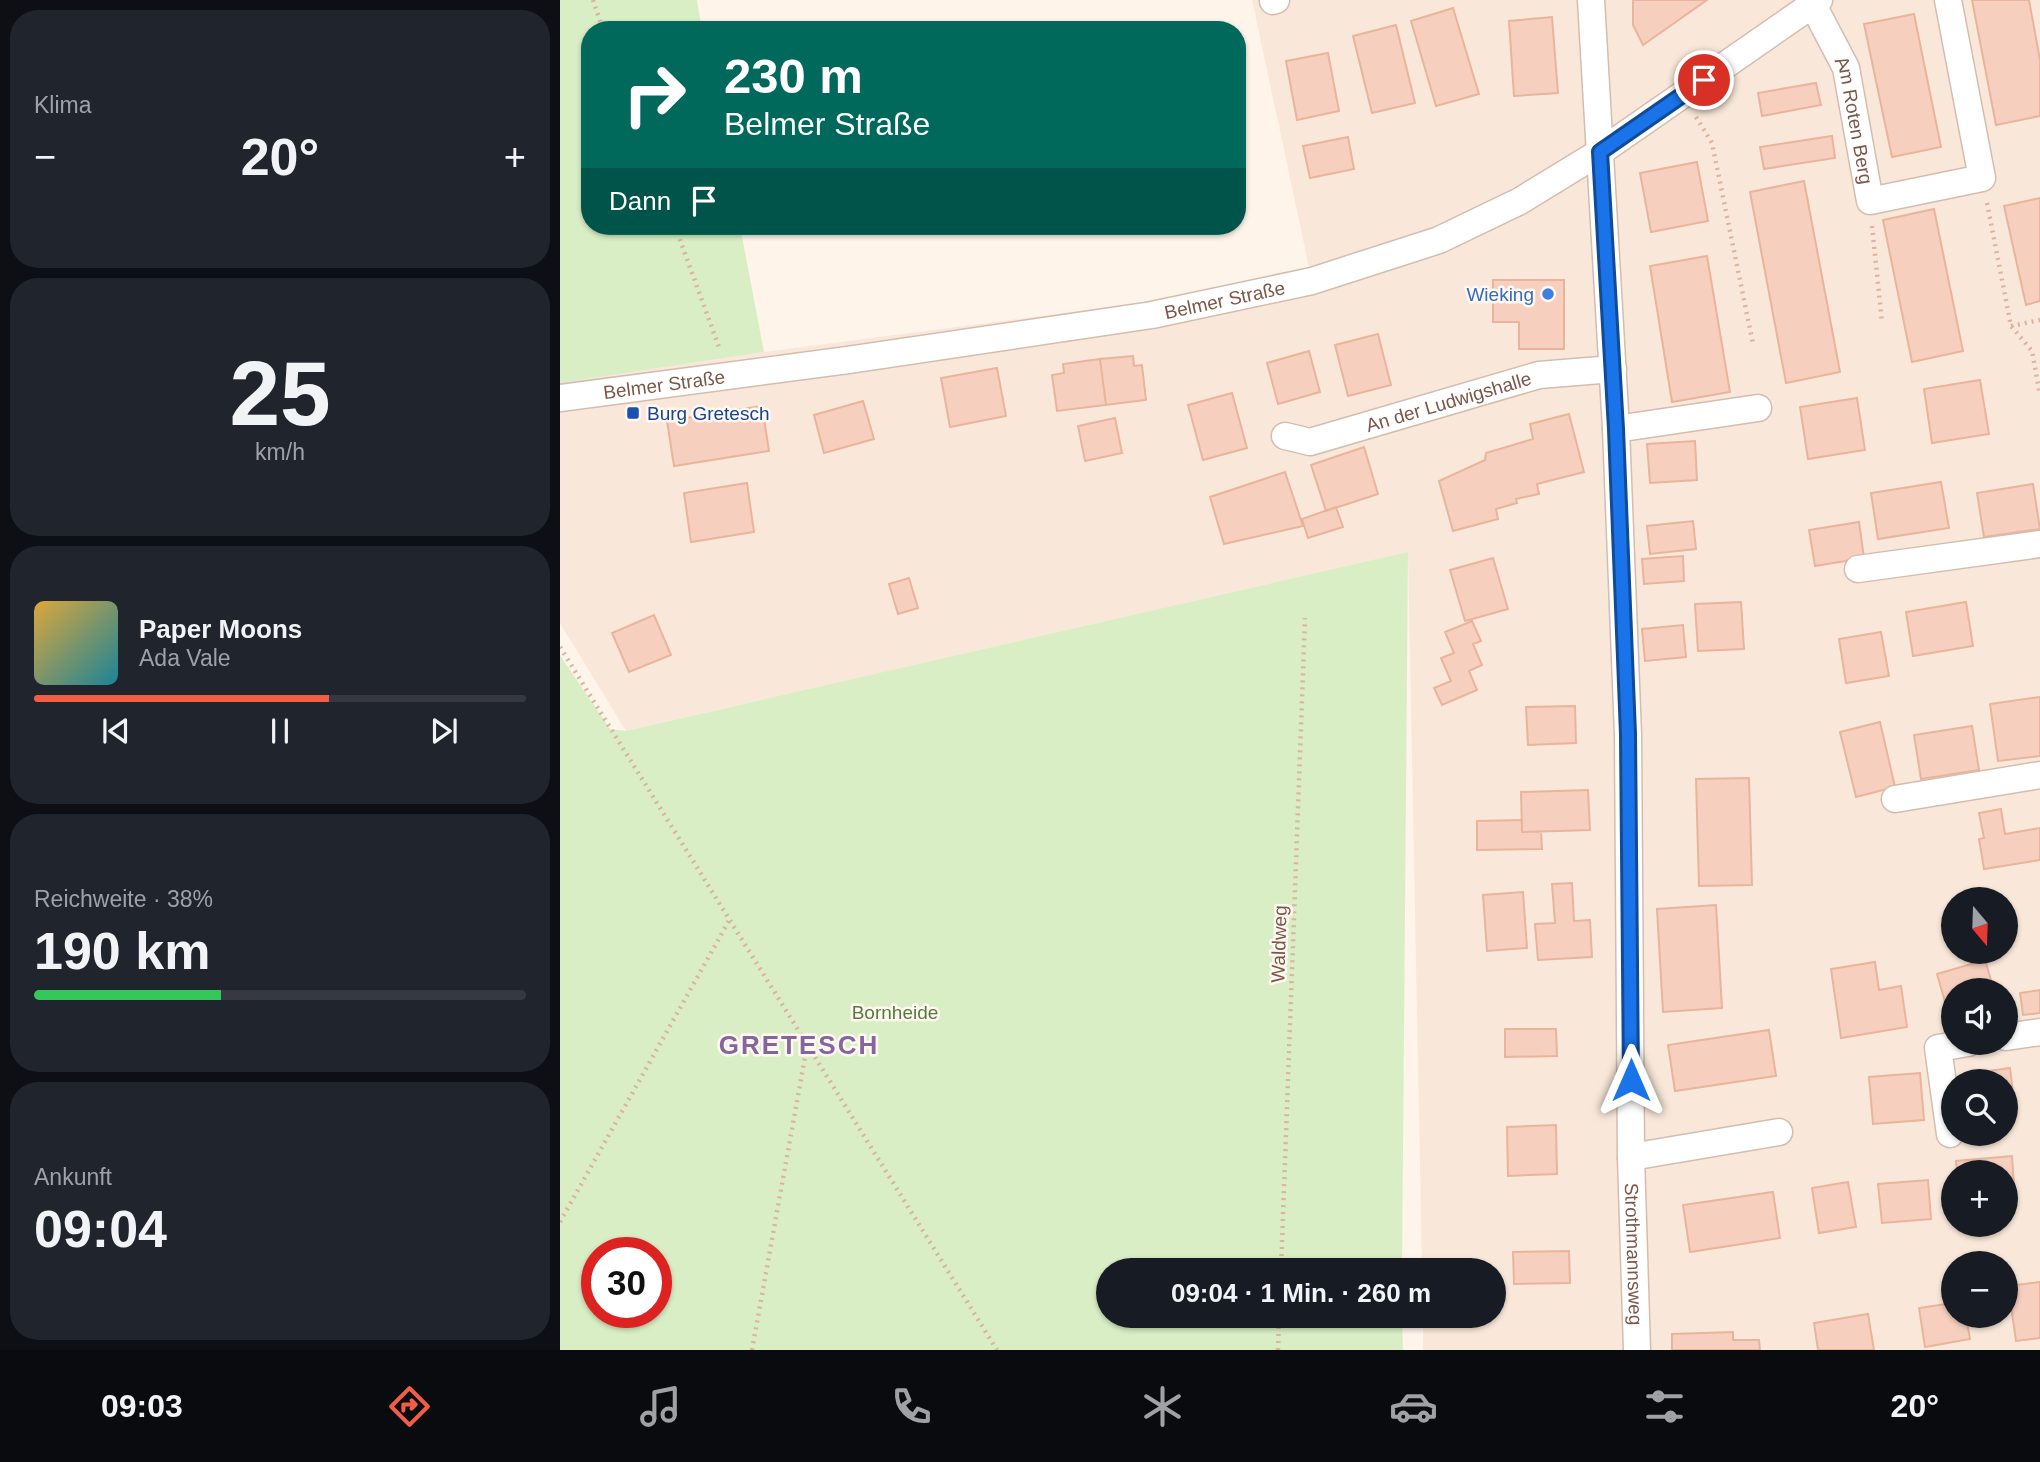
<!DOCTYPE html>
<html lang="de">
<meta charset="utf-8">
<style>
body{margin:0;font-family:Arial,sans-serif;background:#20242c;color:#f1f3f6;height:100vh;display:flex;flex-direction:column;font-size:26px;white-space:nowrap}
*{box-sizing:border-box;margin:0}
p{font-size:23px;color:#9ea1a6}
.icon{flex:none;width:38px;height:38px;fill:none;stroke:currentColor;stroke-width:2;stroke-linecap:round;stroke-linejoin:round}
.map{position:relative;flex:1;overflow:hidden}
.details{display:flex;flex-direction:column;gap:10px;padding:10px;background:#0d0f14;width:560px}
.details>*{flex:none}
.top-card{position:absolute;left:21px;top:21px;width:665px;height:214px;border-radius:28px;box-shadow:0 2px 5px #0004;background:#00695c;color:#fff;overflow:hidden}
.needle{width:46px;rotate:161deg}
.buttons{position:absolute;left:1381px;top:887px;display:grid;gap:14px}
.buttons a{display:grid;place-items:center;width:77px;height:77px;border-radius:50%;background:#171b24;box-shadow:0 2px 5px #0004;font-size:35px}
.speed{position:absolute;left:21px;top:1237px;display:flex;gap:14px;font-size:35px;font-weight:700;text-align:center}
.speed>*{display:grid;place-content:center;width:91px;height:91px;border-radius:50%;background:#171b24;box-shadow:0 2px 5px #0004;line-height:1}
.speed .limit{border:10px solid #d22;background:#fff;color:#111}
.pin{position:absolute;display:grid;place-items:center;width:60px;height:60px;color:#fff;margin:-30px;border:4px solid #fff;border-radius:50%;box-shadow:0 2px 7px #0007}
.me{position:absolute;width:77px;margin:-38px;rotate:0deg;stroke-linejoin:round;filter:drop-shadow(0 0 5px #0008)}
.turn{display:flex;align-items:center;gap:24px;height:147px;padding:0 28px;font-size:32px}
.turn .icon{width:91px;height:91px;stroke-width:2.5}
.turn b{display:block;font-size:49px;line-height:60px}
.then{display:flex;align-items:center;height:66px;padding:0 28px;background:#0003;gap:14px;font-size:26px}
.big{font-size:52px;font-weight:800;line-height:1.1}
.details .tile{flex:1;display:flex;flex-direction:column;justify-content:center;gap:10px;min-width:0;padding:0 24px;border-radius:28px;background:#20242c}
.details .dial{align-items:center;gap:0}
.dial b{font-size:91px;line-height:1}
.song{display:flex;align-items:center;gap:21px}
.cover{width:84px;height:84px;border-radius:10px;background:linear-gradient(135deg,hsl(40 70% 55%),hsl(190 70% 35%))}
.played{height:7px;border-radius:4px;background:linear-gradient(90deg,#f15d45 60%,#363941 60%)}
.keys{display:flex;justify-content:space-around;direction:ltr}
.heat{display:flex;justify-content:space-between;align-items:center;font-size:38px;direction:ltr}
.charge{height:10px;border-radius:5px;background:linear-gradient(90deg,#34c759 38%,#363941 0)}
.trip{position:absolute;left:536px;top:1258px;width:410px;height:70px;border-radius:35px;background:#171b24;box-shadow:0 2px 5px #0004;font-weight:800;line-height:70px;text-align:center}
.tab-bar{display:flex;height:112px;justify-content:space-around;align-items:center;background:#090b0e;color:#9ea1a6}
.tab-bar .icon{width:49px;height:49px}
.tab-bar .on{color:#f15d45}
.tab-bar b{font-size:32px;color:#f1f3f6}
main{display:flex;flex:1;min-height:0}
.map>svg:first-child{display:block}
</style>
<main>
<section class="details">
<div class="tile"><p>Klima</p>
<div class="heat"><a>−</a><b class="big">20°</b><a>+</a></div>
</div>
<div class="tile dial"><b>25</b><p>km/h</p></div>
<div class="tile">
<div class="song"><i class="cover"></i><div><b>Paper Moons</b><p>Ada Vale</p></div></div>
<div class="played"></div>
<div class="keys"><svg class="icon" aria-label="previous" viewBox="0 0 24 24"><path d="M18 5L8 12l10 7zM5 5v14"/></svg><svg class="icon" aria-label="pause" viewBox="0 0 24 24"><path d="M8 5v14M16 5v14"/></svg><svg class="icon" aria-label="next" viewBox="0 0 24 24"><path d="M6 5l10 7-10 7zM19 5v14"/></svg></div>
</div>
<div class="tile"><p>Reichweite · 38%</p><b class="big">190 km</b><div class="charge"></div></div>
<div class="tile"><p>Ankunft</p><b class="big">09:04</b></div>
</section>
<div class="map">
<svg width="1480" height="1350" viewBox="0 0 1480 1350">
<rect width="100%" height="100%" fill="#fef4e9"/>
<path fill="#f9e8d9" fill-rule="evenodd" d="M692,0H1480V1350H863V1316H933V1270H862L848,553L66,731L0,623V383L204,352L580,303L674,285L749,267ZM1393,900H1446V952H1393ZM1393,990H1446V1043H1393ZM1393,1082H1446V1134H1393ZM1393,1172H1446V1225H1393ZM1393,1264H1446V1316H1393Z"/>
<path fill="#d9eec5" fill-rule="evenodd" d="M0,0H137L142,30H30V226H180L204,352L0,383Z
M848,552L842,1270H548V1316H842L843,1350H0V655L50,729L66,731ZM37,1253H96V1312H37Z"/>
<path fill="#f6cfbe" stroke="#eab49c" stroke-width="2" d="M1073,0H1147L1083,45L1073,25Z
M1412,0H1469L1480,60V116L1436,125Z
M893,8L919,94L876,106L851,21Z
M1354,14L1381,147L1332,157L1304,24Z
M992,17L998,93L954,96L949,21Z
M836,25L855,103L812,113L793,36Z
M768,53L779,111L737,120L726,61Z
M1256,83L1261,105L1202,116L1198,93Z
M1272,136L1275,158L1204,169L1200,147Z
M788,137L794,169L750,178L743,146Z
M1137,162L1148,221L1091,232L1080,173Z
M1244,181L1280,372L1226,383L1190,192Z
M1480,198V301L1466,305L1444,206Z
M1374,209L1403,351L1352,362L1323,220Z
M1147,256L1170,392L1112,402L1090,266Z
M933,280H1004V349H959V322H933Z
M818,334L831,385L788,396L775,345Z
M749,351L760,392L718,404L707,363Z
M573,356L574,366L582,365L586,400L546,405L540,359Z
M540,359L546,405L497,411L492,375L504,373L503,364Z
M437,368L446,416L390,427L381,378Z
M1420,380L1429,434L1372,443L1364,389Z
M672,393L687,448L643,460L628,405Z
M1297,398L1305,450L1248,459L1240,407Z
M303,401L314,439L264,453L254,415Z
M202,406L209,451L114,466L107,421Z
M1009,414L1024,472L977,484L979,494L956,499L957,503L936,509L938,519L893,531L879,481L925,460L926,453L973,439L970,424Z
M555,418L562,453L525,461L518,426Z
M1135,441L1137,480L1090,483L1087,444Z
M804,447L818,494L766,511L751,465Z
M725,472L743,526L664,544L650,497Z
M1381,482L1389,528L1318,539L1311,493Z
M187,483L194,532L131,542L124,493Z
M1473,484L1480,529L1424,537L1417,493Z
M776,507L783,527L748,538L742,519Z
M1133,521L1136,549L1090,554L1087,526Z
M1299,522L1304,558L1255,566L1249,530Z
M1123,556L1124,581L1084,584L1082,559Z
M933,558L948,609L905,621L890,570Z
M349,578L358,608L338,614L329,584Z
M1181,602L1184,649L1138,651L1135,604Z
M1406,602L1413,646L1353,656L1346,612Z
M94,615L111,655L69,672L52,633Z
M912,621L921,641L913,644L922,665L909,671L917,690L882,705L874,688L891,681L881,658L894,653L885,632Z
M1123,625L1126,657L1085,661L1082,629Z
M1321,632L1329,676L1286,683L1279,639Z
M1480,697V756L1438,761L1430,704Z
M1015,706L1016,743L968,745L966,707Z
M1320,722L1335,787L1296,797L1280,732Z
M1412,726L1419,770L1361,779L1354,735Z
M1189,778L1192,885L1139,886L1136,779Z
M1028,790L1030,830L962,832L961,792Z
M1441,809L1445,834L1480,828V860L1424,869L1419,839L1424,838L1419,813Z
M962,820V832H981L982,849L917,850V821Z
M1012,883L1014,921L1030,920L1032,957L978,960L975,924L995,923L992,884Z
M963,892L967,948L927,951L923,895Z
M1156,905L1162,1008L1103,1012L1097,909Z
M1425,960L1434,990H1393V1019H1390L1377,974Z
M1315,962L1319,990L1341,986L1347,1027L1281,1038L1271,969Z
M1480,990V1013L1463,1015L1460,993Z
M945,1029H996L997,1056L945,1057Z
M1209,1030L1216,1076L1115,1091L1108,1045Z
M1450,1068L1455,1109L1446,1110V1082H1401L1400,1075Z
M1360,1073L1364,1120L1313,1124L1309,1077Z
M996,1125L997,1174L948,1176L947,1127Z
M1452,1156L1455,1200H1446V1172H1397L1396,1161Z
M1368,1180L1371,1219L1322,1223L1318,1184Z
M1288,1182L1296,1227L1259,1233L1252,1188Z
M1213,1192L1220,1238L1130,1252L1123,1205Z
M1009,1251L1010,1283L954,1284L953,1252Z
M1480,1282V1338L1456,1341L1448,1286Z
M1393,1303V1316H1406L1410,1339L1365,1347L1359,1308Z
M1308,1314L1314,1350H1258L1254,1323Z
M1173,1332V1340H1199L1200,1350H1112V1334Z"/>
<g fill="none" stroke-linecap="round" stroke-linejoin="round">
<defs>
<g id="minor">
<path id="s1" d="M1031,0L1056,429L1068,735L1071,1157L1077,1350"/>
<path d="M713,1L716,0"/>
<path id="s2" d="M1253,5L1286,68L1310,201L1422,178L1388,0"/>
<path id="s3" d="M0,398L288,360L592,315L752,281L879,240L960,201L1040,152L1259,0"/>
<path d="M1056,429L1198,408"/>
<path id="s4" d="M725,436L750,442L979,375L1053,369"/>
<path d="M1298,569L1480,544"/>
<path d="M1335,799L1480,775"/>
<path d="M1446,1037L1480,1032"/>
<path d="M1390,1134L1378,1048L1408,1043"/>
<path d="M1071,1157L1219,1132"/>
</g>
</defs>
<use href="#minor" stroke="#d4bdaf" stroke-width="29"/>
<path stroke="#dcb2a0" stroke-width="4.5" stroke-dasharray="2 5" stroke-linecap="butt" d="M33,0L43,30
M1136,117L1152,143L1193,344
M1427,203L1451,326L1472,351L1480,395
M115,226L160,350
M1312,226L1322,322
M1451,326L1480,320
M0,647L437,1350
M0,1222L170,919
M721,1270L745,618
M192,1350L247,1046
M718,1350L719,1316"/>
<use href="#minor" stroke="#fff" stroke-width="26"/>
</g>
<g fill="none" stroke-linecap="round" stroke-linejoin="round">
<defs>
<path id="route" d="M1071,1080L1068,734L1056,429L1040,152L1144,80"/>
</defs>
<use href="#route" stroke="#114b97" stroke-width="18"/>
<use href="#route" stroke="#1a73e8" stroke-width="12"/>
</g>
<circle fill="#3f7fe0" stroke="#fff8f1" stroke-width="2.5" cx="988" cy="294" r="7"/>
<rect fill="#1a4fb4" stroke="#fff8f1" stroke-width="2.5" x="66" y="406" width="14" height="14" rx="3.5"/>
<g text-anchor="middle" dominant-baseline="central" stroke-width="5" stroke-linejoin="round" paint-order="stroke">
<g font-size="19" fill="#7c5749" stroke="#fff8f1">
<text stroke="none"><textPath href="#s2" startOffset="124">Am Roten Berg</textPath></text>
<text stroke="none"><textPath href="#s3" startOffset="672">Belmer Straße</textPath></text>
<text stroke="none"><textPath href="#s3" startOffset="105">Belmer Straße</textPath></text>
<text stroke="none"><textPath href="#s4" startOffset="170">An der Ludwigshalle</textPath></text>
<text transform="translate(719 944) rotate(-88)">Waldweg</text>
<text stroke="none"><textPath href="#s1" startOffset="1255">Strothmannsweg</textPath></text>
</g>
<g font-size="19" fill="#366cbe" stroke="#fff8f1" text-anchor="end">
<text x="974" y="294">Wieking</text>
</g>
<g font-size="19" fill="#164399" stroke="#fff8f1" text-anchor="start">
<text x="87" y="413">Burg Gretesch</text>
</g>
<g font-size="19" fill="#557c3d" stroke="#fff8f1">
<text x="335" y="1012">Bornheide</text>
</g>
<g font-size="26" font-weight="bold" letter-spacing="2" fill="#86659e" stroke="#fff8f1">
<text x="239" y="1045">GRETESCH</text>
</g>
</g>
</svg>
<div class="buttons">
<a><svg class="needle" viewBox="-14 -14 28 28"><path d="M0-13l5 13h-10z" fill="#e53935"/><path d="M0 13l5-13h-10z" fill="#9ea1a6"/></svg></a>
<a><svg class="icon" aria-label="sound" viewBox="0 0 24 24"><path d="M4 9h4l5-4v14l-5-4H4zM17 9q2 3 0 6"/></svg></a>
<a><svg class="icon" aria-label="search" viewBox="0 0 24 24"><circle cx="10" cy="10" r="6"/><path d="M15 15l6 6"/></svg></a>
<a>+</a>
<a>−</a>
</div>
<div class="speed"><div class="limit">30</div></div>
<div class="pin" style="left:1144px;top:80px;background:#d93025"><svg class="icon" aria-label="arrive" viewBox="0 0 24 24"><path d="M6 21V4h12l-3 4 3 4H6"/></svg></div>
<svg class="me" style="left:1071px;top:1080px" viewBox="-20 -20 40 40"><path d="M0-17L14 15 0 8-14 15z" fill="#1a73e8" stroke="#fff" stroke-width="4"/></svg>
<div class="trip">09:04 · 1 Min. · 260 m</div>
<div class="top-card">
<div class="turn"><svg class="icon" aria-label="right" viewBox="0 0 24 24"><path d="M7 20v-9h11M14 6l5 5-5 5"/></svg><div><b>230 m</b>Belmer Straße</div></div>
<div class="then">Dann<svg class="icon" aria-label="arrive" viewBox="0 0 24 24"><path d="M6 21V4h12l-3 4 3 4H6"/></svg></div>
</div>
</div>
</main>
<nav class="tab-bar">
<b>09:03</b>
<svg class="icon on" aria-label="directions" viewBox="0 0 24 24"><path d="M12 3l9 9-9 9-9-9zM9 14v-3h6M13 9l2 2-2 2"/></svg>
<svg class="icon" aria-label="music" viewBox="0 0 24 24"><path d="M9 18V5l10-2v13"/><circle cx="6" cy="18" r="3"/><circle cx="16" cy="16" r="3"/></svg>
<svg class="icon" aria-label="phone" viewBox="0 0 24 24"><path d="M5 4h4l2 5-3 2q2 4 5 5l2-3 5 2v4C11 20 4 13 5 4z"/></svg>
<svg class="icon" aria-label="climate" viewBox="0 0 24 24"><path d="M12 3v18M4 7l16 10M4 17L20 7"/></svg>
<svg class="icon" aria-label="car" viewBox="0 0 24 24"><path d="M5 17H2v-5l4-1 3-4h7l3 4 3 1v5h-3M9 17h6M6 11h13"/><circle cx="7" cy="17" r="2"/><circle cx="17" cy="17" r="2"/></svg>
<svg class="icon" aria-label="filters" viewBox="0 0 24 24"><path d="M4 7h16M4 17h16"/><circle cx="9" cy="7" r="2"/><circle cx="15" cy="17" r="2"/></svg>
<b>20°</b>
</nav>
